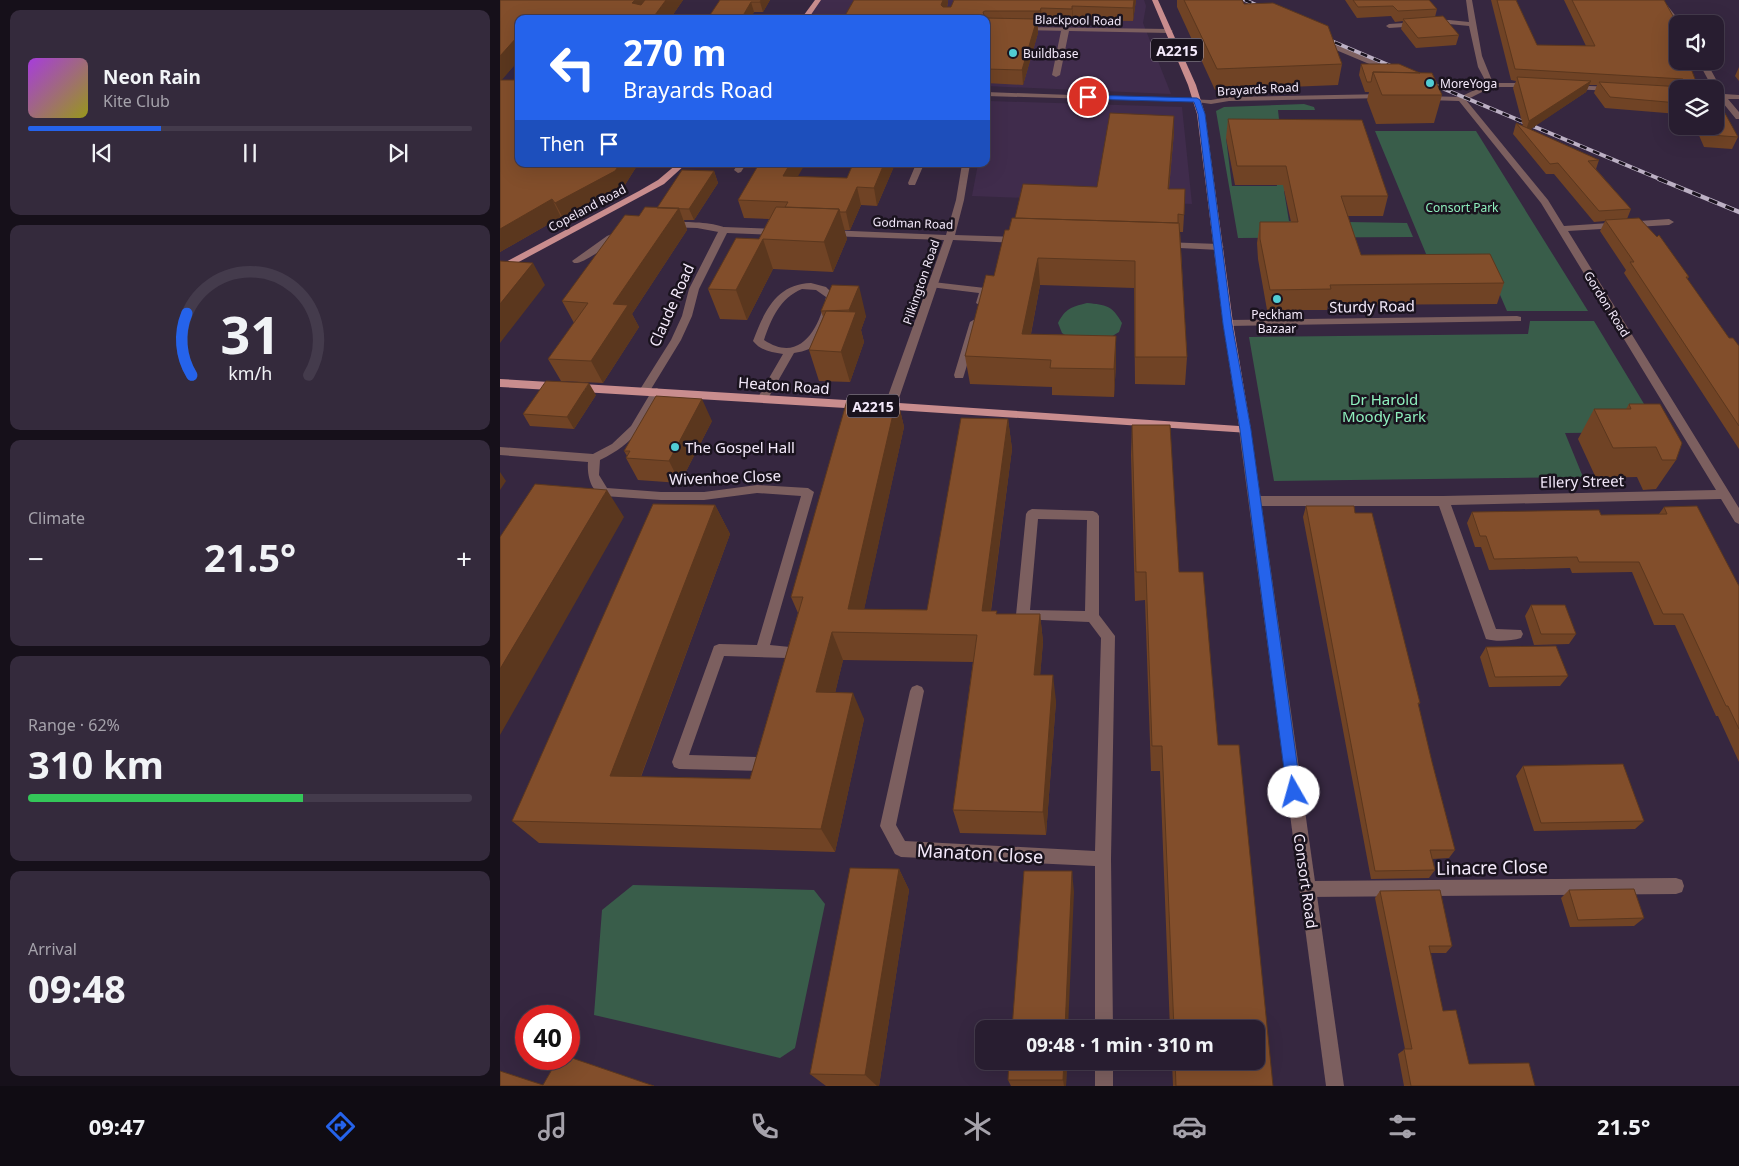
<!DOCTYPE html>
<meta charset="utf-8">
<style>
body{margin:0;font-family:"Noto Sans",sans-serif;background:#342a3c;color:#f1f3f6;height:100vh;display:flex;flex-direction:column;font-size:19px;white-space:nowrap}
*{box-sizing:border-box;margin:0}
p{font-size:16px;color:#a5a2ab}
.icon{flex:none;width:28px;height:28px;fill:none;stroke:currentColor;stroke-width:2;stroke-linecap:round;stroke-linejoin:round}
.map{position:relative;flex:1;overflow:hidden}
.drawer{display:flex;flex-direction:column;gap:10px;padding:10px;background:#16101a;width:500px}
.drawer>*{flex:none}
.hud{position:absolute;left:15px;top:15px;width:475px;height:152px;border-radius:10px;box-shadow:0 5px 20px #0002,0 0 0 1px #443b4c;background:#2563eb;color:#fff;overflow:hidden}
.controls{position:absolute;left:1169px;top:15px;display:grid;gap:10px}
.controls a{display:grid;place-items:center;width:55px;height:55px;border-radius:10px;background:#281d30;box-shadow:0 5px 20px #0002,0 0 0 1px #443b4c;font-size:25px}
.speed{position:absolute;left:15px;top:1005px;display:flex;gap:10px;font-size:25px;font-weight:700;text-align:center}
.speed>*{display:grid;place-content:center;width:65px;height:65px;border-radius:50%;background:#281d30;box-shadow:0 5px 20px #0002,0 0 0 1px #443b4c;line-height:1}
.speed .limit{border:8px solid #d22;background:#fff;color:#111}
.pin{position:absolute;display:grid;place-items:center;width:42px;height:42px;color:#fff;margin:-21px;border:2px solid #fff;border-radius:50%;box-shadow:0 1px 5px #0007}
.me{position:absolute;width:55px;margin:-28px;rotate:353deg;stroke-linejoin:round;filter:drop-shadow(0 0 4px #0008)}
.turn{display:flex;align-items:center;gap:18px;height:105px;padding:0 25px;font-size:22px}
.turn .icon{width:65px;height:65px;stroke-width:2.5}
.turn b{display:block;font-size:35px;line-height:42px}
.then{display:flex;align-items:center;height:48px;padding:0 25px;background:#0003;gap:10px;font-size:19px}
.big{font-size:38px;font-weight:700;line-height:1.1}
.drawer .card{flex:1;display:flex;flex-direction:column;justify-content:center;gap:8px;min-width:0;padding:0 18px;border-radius:10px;background:#342a3c}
.drawer .dial{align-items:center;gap:0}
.dial svg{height:130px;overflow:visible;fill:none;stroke:#443b4c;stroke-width:7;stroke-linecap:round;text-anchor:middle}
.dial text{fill:#f1f3f6;stroke:none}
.song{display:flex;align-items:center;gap:15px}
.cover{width:60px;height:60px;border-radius:8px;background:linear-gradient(135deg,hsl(280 70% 55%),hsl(60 70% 35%))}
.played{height:5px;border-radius:2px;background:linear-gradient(90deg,#2563eb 30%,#443b4c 30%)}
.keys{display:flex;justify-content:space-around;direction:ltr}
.heat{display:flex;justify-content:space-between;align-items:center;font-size:28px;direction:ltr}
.charge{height:8px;border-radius:4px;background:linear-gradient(90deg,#34c759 62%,#443b4c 0)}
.trip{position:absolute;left:475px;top:1020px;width:290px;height:50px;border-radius:10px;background:#281d30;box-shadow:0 5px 20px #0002,0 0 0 1px #443b4c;font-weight:700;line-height:50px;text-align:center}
.tabs{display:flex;height:80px;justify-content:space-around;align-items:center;background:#100c13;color:#a5a2ab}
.tabs .icon{width:35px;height:35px}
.tabs .selected{color:#2563eb}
.tabs b{font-size:22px;color:#f1f3f6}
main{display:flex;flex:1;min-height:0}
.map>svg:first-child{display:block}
</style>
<main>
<section class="drawer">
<div class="card">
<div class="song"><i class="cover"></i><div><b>Neon Rain</b><p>Kite Club</p></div></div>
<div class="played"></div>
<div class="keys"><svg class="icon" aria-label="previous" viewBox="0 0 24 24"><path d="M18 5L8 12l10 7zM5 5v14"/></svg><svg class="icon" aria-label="pause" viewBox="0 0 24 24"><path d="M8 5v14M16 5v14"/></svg><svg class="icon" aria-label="next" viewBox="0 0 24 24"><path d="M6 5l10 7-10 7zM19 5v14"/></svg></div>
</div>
<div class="card dial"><svg viewBox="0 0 100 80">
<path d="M14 69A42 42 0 1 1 86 69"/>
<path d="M14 69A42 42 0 0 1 11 31" stroke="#2563eb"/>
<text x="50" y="56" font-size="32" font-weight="700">31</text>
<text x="50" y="72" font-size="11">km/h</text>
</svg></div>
<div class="card"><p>Climate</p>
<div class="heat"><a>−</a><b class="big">21.5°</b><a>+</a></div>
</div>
<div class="card"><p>Range · 62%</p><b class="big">310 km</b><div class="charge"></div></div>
<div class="card"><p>Arrival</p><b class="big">09:48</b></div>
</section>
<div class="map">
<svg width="1239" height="1086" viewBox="0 0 1239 1086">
<rect width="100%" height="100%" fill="#362740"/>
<path fill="#402c4c" d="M318,0H644L646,6L643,23L671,94L486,86V19H304Z
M490,101L682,107L692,204L472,196L478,164H486V121Z"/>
<path fill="#395d4a" d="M804,104L814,107L815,110H778L781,138H726L732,186H777L772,160L830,191H784L789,221L907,223L913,237L738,238L716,111L724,107Z
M875,131H976L1088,311H1007L985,260L929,261Z
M587,303C606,305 612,305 622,323L619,332L604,341H574L562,333L558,323C566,308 571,307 587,303Z
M1030,321H1094L1161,432L1065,433L1083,477L774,481L749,337L1028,334Z
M133,885L314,890L325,904L295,1048L280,1058L94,1015L102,910Z"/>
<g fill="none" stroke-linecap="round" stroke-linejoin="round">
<path fill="#7c5f5f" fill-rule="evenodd" d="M565,29L569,31L560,75L556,77L552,75L561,31Z
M817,38H823L881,64L874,66L817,42Z
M169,222C184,222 217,221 229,230L224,233L197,228L166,227V223Z
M121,230L124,231V235C112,241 84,265 74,263L72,261L107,236Z
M433,282L485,288L490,291L486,303L481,306L476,303L479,293L430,287L428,285Z
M311,283L326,287L336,297C333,313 325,342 309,349C305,351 299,352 294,353L266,402H258L257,399L283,354C271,352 261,351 253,341C264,312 276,284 311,283ZM302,289L316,290L326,297C319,329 300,364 264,340C271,319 280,298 302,289Z
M475,319L480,322L464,375L463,378H455L454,375L470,322Z"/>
<path fill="#7c5f5f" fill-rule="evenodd" d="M966,0H972L982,56L993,83H1030L1034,85L1030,87H992L966,100L1048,200L1064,226L1169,219L1174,222L1169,225L1068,231L1239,508V524L1235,522L1221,499L951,505L996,629L1021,630L1023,634L1021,638C1011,641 996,642 986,639L939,506H755L749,501L755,496H943L1216,490L1041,203L959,101L926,100L922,98L926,96L960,97L987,84L978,67L969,26L949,24L889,28L886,26L889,24L949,20L969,22Z
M1156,0H1163L1182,24L1177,25Z
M522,27L669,29L673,31L669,33L520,30L518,29Z
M1198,61H1206L1224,94L1239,95V99H1228L1239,112V119H1236L1219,98H1215V89H1213Z
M1069,85L1112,87L1116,89L1112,91L1072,89H1069Z
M486,92L711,100L729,97L886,94L890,96L886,98L729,101L711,104L697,102L486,96Z
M238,164H246L241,172L238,173L234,170Z
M416,164H424L415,185H409L408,183Z
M462,164H470L464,200L455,235L518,237L523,240L518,243L453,240L396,407L390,411L386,410L384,407L444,240L328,236L323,233L328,230L446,235L456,200Z
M224,227L278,229L283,232L278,235L227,233L199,289L192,316L181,340L148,394H140L139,391L171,340L182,316L189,289L219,230Z
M663,242L719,244L724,247L719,250L660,247V243Z
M1017,316L1021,317V321L728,326L723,323L728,320Z
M157,388L162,392C142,426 137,442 100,460L99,475L107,488L161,492H204L257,485L308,488L314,492L270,645L300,648C303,654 301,659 298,664L293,666L288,664L287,658L224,656L189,755L257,757L259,753L264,751L269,753L271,758L268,769L263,771L179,769L174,767L172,762L214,646L219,644L257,645L301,496L257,493L204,500H161L104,496C90,492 87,474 88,462L0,455V447L93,454L112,444L131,426L153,389Z
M532,509L593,511L597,513L599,516V615L615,636L611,859L613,1029H595V866L401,857L395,854L380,826L410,691L412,687L417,685L422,687L424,691L396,825L405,841L595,851L601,638L589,622L518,619L516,615L526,514L528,511ZM538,519L587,520L585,611L530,610Z
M1176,878L1182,880L1184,886L1182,892L1176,894L807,897L801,895L799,889L801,883L807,881Z
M595,1061H613V1086H595Z"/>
<path fill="#7c5f5f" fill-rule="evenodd" d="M745,426L751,430L844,1086H826L739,430Z"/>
<path fill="#c98d8e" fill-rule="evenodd" d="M315,0H321L308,19H301Z
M652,0H658L696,85L705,114L733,323L751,430L749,433L380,409L378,406L380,403L384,402L739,426L723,323L697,114L688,85Z
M177,164H186L164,184L0,272V265L139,191L158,180Z
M0,379L362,401L368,405L362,409L0,387Z"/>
<defs>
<path id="rail-far1" d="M745,0L765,9
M822,37L898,69
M925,81L1162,180"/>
<path id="rail" d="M1159,179L1239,212"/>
</defs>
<use href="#rail-far1" stroke="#bcb0c4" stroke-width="4"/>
<use href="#rail" stroke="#bcb0c4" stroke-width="4.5"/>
<use href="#rail-far1" stroke="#1a131e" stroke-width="2.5" stroke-dasharray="7" stroke-linecap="butt"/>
<use href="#rail" stroke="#1a131e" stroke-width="3" stroke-dasharray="9" stroke-linecap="butt"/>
</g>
<path fill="#704325" d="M0,0H183L170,19H19V60L1,80L19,164H138L123,188L64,220L61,217L0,252Z
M220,0H270L263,12H254L250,19H208Z
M354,0H448V3L447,7H451L454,0H636L633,21L573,20L572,23L542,22L541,25H538V33L523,85L486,83V19Z
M677,0H742L744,4L842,64L838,85L715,90L677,7Z
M845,0H929L937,9L935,17L959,35L956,45L916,48L901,29L903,21L895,22L891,16L857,18Z
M991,0H1016L1037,45L1086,46L1064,0H1164L1178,61L1199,89H1178V114L1105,108L1094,93L1097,85H1089L1086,92L1030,129L1099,160L1096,169L1131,209L1127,219L1189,277L1187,279L1229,338L1239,346V449L1124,273L1126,270L1100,231L1105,221L1094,222L1054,174H1046L1013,134L1016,123L1023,126L1013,88L1016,81L1011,80Z
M861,64L942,95L934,123L876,124L867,100L869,92H865L859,75Z
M1239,67V81L1235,76Z
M728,119L888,196L883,216H848L861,255L1004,283L997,304L828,305L827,310H767L758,259L757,243L760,222H791L783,185H735L726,138Z
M1195,126H1215L1238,137L1232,149L1204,147Z
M674,132L669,189L684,215L683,232H680L687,357L685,385L635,384L634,288L540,285L531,334L616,336V363L614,397L552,395V387L470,384L465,356L494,276L509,230L515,218L597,187Z
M353,164H395L377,206L361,205L350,230H344L347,239L333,272L273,269L247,320L220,319L208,289L259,239L269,219L244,218L238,200L298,177L347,178Z
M214,171L218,183L194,220H184L187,230L132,314L139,327L103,383L61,381L48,359L74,323L62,301L139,216L157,208Z
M332,285L366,316L361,330L364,342L350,382L319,381L309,350L323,317L321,311Z
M96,395L74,429L30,426L23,414Z
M397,397L404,427L364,609L427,610L508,419L512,449L491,611L497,614H540L543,642L540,675L556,701L546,835L460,833L453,810L473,662L343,660L335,693L364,719L335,852L39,843L12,821L215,505L230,534L141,777L250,779L298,613L291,597Z
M1129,404L1176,460L1156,489L1143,490L1137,477L1096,478L1078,439L1094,409H1126Z
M212,421L180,483L138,480L126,458L127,456L124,451Z
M632,425L679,572L718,745L773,1086H673L672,1061H756V1029H670L660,771H651L645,600L635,601L631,455Z
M806,506L855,513L920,703L918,706L932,762L955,850L949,858L932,859L935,870L929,878L871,879L803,517Z
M1164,507L1239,586V762L1218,716H1216L1175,625H1154L1132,572L1072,573L1070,568L989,570L981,547H975L967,523L972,512L1101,515L1159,514Z
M1031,605L1076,634L1069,644L1034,645L1025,616Z
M986,647L1068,676L1060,686L989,687L980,657Z
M1023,766L1144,821L1135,829L1034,831L1016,776Z
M399,869L409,890L379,1086H326L310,1074Z
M1069,890L1144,918L1134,926L1070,927L1061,898Z
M880,891L952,946L946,953H930L943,1011L969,1064L1035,1086H904L898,1054L905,1049L875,898Z
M567,1061L566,1086H511L508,1080Z"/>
<path fill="#5b371e" d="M135,0H152L138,19L132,3Z
M166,0H183L170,19H152Z
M261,0H270L263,12L260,2Z
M443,0H448V3L443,18L441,5Z
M634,0H636L633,21V8Z
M251,2L254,12L250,19H241Z
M572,6L573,20L572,23Z
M541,8L542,22L541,25L540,11Z
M537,19L538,33L523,85L522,70Z
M17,37L19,39V60L0,82V56Z
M1091,81L1086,92L1025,133L1029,121Z
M674,116V132L667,206L668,189Z
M120,164H138L123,188L64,220L55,203Z
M290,164H305L288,194L283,176Z
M384,164H395L377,206L374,188Z
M214,171L218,183L194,220L189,209Z
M357,187L361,205L350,230L346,212Z
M52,199L61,217L0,252V229Z
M179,208L187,230L132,314L139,327L103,383L91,361L113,304Z
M339,209L347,239L333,272L324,242Z
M263,239L273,269L247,320L236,290Z
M538,258L540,285L526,359L522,334Z
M33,263L45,285L0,343V304Z
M359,286L366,316L361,330L364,342L350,382L341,352L352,323L349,310Z
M616,336V363L614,397V369Z
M89,383L96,395L74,429L67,417Z
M397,397L404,427L359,633L348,609Z
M202,399L212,421L180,483L169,461Z
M508,419L512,449L487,639L482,611Z
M0,472L6,481L0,490Z
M107,490L124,517L0,735V669Z
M215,505L230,534L132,800L110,776Z
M540,614L543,642L538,701L534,675Z
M332,632L343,660L329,718L316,692Z
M553,675L556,701L546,835L543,812Z
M353,693L364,719L335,852L321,829Z
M399,869L409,890L379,1086H377L365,1075Z
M572,871L574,892L568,1029H565Z
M564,1061H567L566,1086H564L563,1080Z"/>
<path fill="#824e2b" stroke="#5b371e" d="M0,0H135L132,3L141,5L145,0H166L152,19H19V37H17L0,56Z
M220,0H261L260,2H251L241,19L208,18Z
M354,0H443L441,5L443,7H451L454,0H634L633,8L572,6V9L541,8L540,11H485L483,12L485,18L537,19L522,70L486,69V19H343Z
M684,0H742L744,4L773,3L828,26L842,64L717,69Z
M853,0H929L937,9L898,11L893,6L858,7Z
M997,0H1016L1037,45L1095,46L1072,0H1164L1178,25V61H1188L1199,89H1178V103L1110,97L1099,82L1183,87L1185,81L1183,79L1015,69Z
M943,16L959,35L918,38L903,19Z
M861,64H899L920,73L873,72L871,82H867Z
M873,72L932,73L942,95H882Z
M1017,77L1091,81L1029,121Z
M0,80H19V164H120L115,171L55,203L52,199L0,229Z
M1215,95L1238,137L1210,135L1206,126H1215Z
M610,113L674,116L668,189H685L684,215L678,214V223L515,218L523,184L597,187Z
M728,119L862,120L888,196H841L861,255L990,254L1004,283L830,285L831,289L770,290L760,239V222H798L786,166H737Z
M1016,123L1099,160L1088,161L1131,209L1099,211L1058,163L1050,164Z
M259,164H290L283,176L347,178L353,164H384L374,188L357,187L346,212H340L339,209L285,207L288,202L238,200Z
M182,170L214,171L189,209L157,208Z
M145,207L179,208L113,304L128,305L91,361L48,359L88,303L62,301L125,215L139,216Z
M276,207L339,209L324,242L263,239L236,290L208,289L236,238L259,239Z
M512,218L679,223L687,357H635V261L538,258L522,334L616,336L614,369L550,368L551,360L465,356L486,275L494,276L505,230H509Z
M1139,218L1157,237L1159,235L1189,277H1186L1229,338H1233L1239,346V426L1130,262H1134L1105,220Z
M0,261L33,263L0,304Z
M332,285L359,286L349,310L321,311Z
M326,311L356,312L341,352L309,350Z
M46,381L89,383L67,417L23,414Z
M156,396L202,399L169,461L126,458L130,451H124Z
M348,397H397L348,609L427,610L461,418L508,419L482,611H497L496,614H540L534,675H553L543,812L453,810L477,635L332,632L316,692L353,693L321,829L12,821L153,504L215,505L110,776L250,779L303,597H291Z
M1129,404H1160L1182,443L1176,460H1162L1156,447L1113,448L1094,409H1131Z
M632,425H670L679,572H703L718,745H739L773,1086H676L675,1061H756V1029H674L662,746H652L646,572H636Z
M35,484L107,490L0,669V537Z
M806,506H854L855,513H872L920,703H918L932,762L955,850H930L935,870L875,871Z
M1197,506L1239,586V729L1228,706H1226L1183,614H1163L1139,562H1079L1077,557L994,559L986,536H980L972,512L1099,510L1101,515L1167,514L1164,507Z
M1031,605H1065L1076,634H1041Z
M1056,646L1068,676L995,677L986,647Z
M1123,764L1144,821L1041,823L1023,766Z
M350,868L399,869L365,1075L310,1074Z
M524,871H572L565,1029H512Z
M1134,889L1144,918L1078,920L1069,890Z
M940,890L952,946H929L943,1011L956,1010L969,1064L1029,1063L1035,1086H911L904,1049H912L880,891Z
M69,1057L154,1086H0V1071L43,1085L58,1059H69Z
M509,1061H564L563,1080H508Z"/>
<path fill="#2563eb" stroke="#184099" d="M585,95L697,98L700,100L705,114L732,324L751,430L801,792L799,796L794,798L789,796L787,792L740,430L723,324L698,114L694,102L588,99L584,97Z"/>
<g fill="#51ccd4" stroke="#1a131e" stroke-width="2">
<circle cx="513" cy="53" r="5"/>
<circle cx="930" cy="83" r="5"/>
<circle cx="777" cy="299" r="5"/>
<circle cx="175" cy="447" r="5"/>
</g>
<g text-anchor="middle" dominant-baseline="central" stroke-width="5" stroke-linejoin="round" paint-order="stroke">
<g font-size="12" fill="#f4eafb" stroke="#1a131e">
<text transform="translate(578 20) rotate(1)">Blackpool Road</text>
<text transform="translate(758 89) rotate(-3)">Brayards Road</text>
<text transform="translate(87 208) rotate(-28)">Copeland Road</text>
<text transform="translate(413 223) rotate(2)">Godman Road</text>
<text transform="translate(421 282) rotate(-71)">Pilkington Road</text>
<text transform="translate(1107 304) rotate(58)">Gordon Road</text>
</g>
<g font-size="12" fill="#f4eafb" stroke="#1a131e" text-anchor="start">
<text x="523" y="53">Buildbase</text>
<text x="940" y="83">MoreYoga</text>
<text x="777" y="314" text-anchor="middle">Peckham<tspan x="777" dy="14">Bazaar</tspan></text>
</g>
<g font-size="12" fill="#8ff0be" stroke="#1a131e">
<text x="962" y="207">Consort Park</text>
</g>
<g fill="#1a131e" stroke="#b3aab9" stroke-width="1">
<rect x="651" y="38.5" width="52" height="23" rx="4"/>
<rect x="347" y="394.5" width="52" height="23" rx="4"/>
</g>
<g font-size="14" font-weight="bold" fill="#f4eafb">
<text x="677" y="50">A2215</text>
<text x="373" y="406">A2215</text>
</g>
<g font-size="15" fill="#f4eafb" stroke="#1a131e">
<text transform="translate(171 305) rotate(-66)">Claude Road</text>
<text transform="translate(872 306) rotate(-1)">Sturdy Road</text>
<text transform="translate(284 385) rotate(4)">Heaton Road</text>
<text transform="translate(225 477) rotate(-2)">Wivenhoe Close</text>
<text transform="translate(1082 481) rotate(-1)">Ellery Street</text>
<text transform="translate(806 881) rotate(82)">Consort Road</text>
</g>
<g font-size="15" fill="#8ff0be" stroke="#1a131e">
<text x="884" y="399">Dr Harold<tspan x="884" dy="17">Moody Park</tspan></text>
</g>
<g font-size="15" fill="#f4eafb" stroke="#1a131e" text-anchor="start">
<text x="185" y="447">The Gospel Hall</text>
</g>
<g font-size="18" fill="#f4eafb" stroke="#1a131e">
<text transform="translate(480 853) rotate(3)">Manaton Close</text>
<text transform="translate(992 867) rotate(-1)">Linacre Close</text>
</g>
</g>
</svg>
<div class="controls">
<a><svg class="icon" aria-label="sound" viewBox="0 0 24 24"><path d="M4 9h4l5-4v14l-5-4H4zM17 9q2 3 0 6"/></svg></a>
<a><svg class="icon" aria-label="layers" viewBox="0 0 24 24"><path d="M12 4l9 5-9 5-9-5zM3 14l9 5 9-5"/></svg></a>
</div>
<div class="speed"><div class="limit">40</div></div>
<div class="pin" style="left:588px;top:97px;background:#d93025"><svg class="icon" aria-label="arrive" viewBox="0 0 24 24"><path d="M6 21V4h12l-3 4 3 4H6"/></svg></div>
<svg class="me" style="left:794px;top:792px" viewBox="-20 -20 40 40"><circle r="19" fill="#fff"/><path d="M0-13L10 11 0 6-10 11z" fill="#2563eb"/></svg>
<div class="trip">09:48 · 1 min · 310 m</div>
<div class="hud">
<div class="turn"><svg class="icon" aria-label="left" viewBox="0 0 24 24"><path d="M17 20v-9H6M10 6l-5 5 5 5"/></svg><div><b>270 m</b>Brayards Road</div></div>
<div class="then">Then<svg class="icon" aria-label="arrive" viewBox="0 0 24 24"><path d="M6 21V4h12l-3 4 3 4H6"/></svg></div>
</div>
</div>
</main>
<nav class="tabs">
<b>09:47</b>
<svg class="icon selected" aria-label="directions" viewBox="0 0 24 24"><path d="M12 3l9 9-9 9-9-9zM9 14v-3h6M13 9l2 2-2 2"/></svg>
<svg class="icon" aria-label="music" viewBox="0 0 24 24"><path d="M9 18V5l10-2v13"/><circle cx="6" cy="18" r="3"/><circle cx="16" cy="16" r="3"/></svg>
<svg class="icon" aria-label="phone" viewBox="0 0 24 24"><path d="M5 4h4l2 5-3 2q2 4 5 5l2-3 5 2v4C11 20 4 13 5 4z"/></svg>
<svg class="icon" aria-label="climate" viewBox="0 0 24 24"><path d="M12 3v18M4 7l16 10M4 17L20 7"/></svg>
<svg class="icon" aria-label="car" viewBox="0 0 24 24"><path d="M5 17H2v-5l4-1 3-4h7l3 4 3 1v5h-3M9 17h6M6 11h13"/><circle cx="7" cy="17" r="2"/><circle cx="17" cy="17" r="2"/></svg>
<svg class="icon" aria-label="filters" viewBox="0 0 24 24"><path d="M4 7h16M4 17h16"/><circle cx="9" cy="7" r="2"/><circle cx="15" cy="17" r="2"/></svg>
<b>21.5°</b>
</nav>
